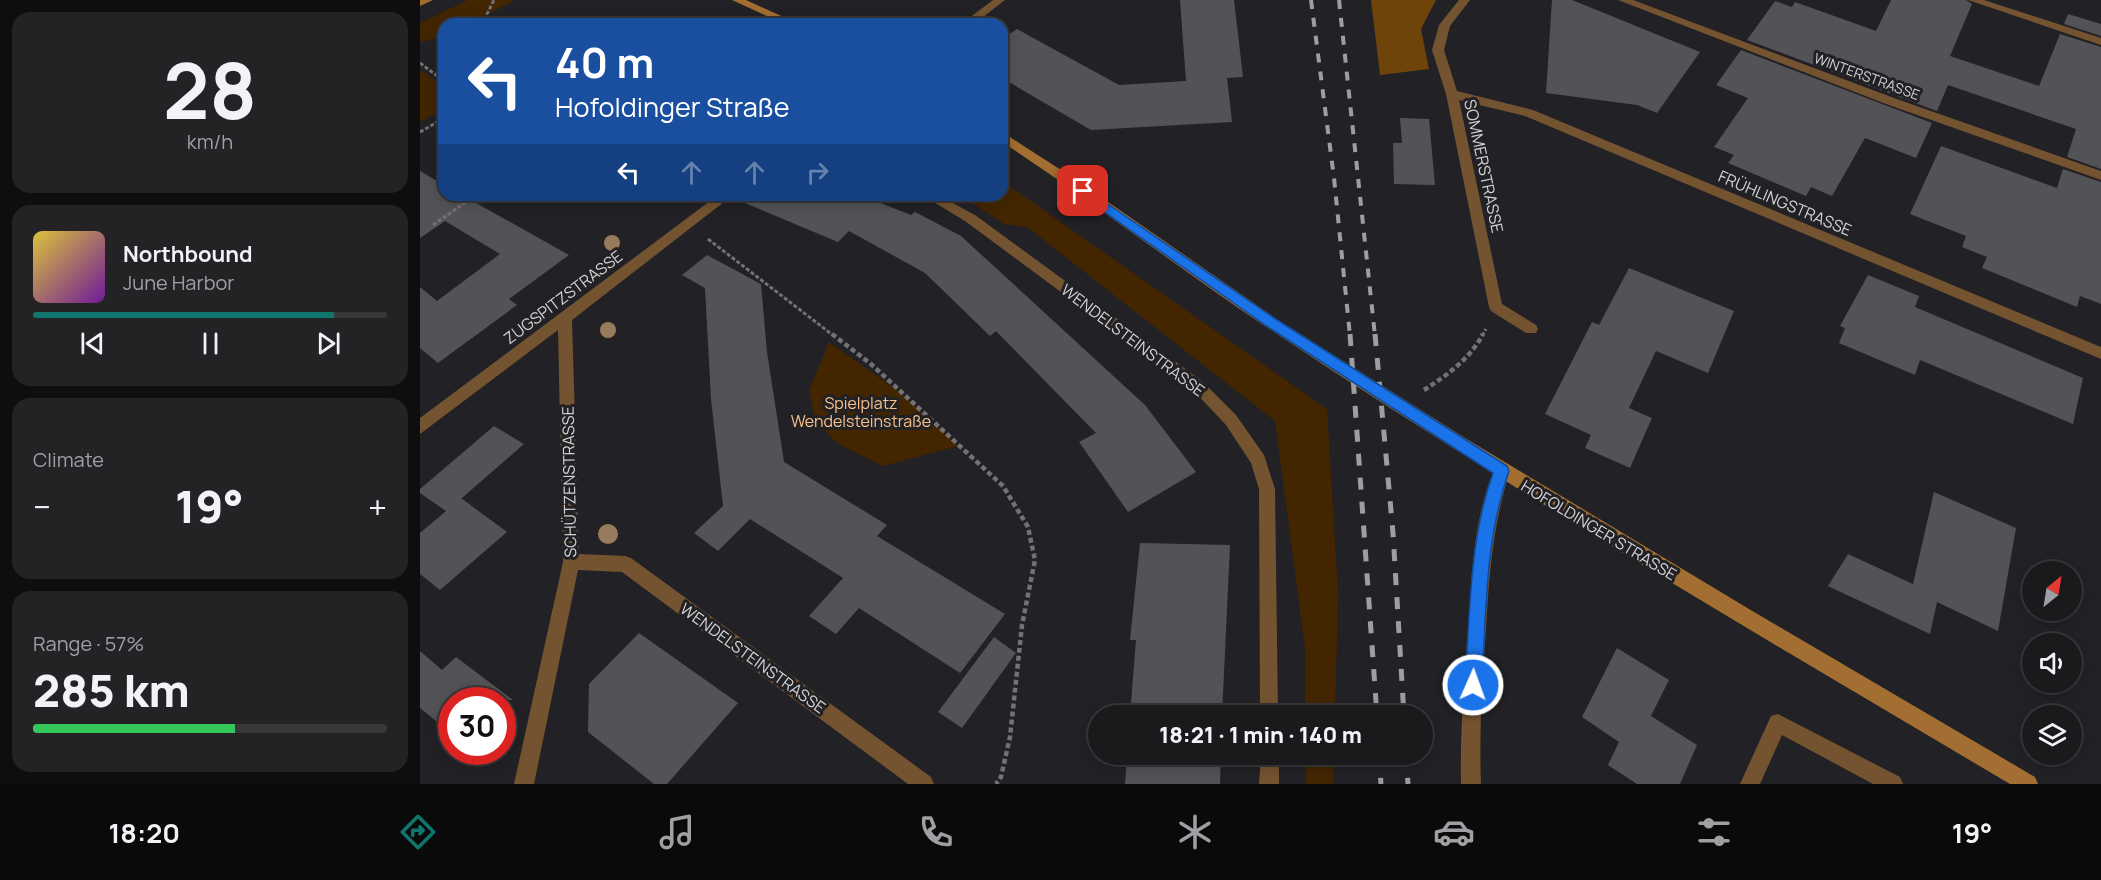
<!DOCTYPE html>
<meta charset="utf-8">
<style>
body{margin:0;font-family:Manrope,sans-serif;background:#232225;color:#f1f3f6;height:100vh;display:flex;flex-direction:column;font-size:22px;white-space:nowrap}
*{box-sizing:border-box;margin:0}
p{font-size:20px;color:#9fa0a3}
.icon{flex:none;width:33px;height:33px;fill:none;stroke:currentColor;stroke-width:2;stroke-linecap:round;stroke-linejoin:round}
.map{position:relative;flex:1;overflow:hidden}
.side{display:flex;flex-direction:column;gap:12px;padding:12px;background:#0e0e0f;width:420px}
.side>*{flex:none}
.hud{position:absolute;left:18px;top:18px;width:570px;height:183px;border-radius:18px;box-shadow:0 3px 15px #0003,0 0 0 2px #38383b;background:#1a4fa0;color:#fff;overflow:hidden}
.needle{width:39px;rotate:30deg}
.fabs{position:absolute;left:1602px;top:561px;display:grid;gap:12px}
.fabs a{display:grid;place-items:center;width:60px;height:60px;border-radius:50%;background:#1a191c;box-shadow:0 3px 15px #0003,0 0 0 2px #38383b;font-size:30px}
.speed{position:absolute;left:18px;top:687px;display:flex;gap:12px;font-size:30px;font-weight:700;text-align:center}
.speed>*{display:grid;place-content:center;width:78px;height:78px;border-radius:50%;background:#1a191c;box-shadow:0 3px 15px #0003,0 0 0 2px #38383b;line-height:1}
.speed .limit{border:9px solid #d22;background:#fff;color:#111}
.pin{position:absolute;display:grid;place-items:center;width:51px;height:51px;color:#fff;margin:-26px;border-radius:12px;box-shadow:0 3px 9px #0006}
.me{position:absolute;width:66px;margin:-33px;rotate:2deg;stroke-linejoin:round;filter:drop-shadow(0 0 4px #0008)}
.turn{display:flex;align-items:center;gap:21px;height:126px;padding:0 18px;font-size:27px}
.turn .icon{width:78px;height:78px;stroke-width:2.5}
.turn b{display:block;font-size:42px;line-height:51px}
.lanes{display:flex;align-items:center;height:57px;padding:0 18px;background:#0003;justify-content:center;gap:30px;direction:ltr}
.lanes .off{opacity:.35}
.big{font-size:45px;font-weight:800;line-height:1.1}
.side .tile{flex:1;display:flex;flex-direction:column;justify-content:center;gap:9px;min-width:0;padding:0 21px;border-radius:18px;background:#232225}
.side .dial{align-items:center;gap:0}
.dial b{font-size:78px;line-height:1}
.song{display:flex;align-items:center;gap:18px}
.cover{width:72px;height:72px;border-radius:9px;background:linear-gradient(135deg,hsl(50 70% 55%),hsl(280 70% 35%))}
.played{height:6px;border-radius:3px;background:linear-gradient(90deg,#0f766e 85%,#38383b 85%)}
.keys{display:flex;justify-content:space-around;direction:ltr}
.heat{display:flex;justify-content:space-between;align-items:center;font-size:33px;direction:ltr}
.charge{height:9px;border-radius:4px;background:linear-gradient(90deg,#34c759 57%,#38383b 0)}
.trip{position:absolute;left:668px;top:705px;width:345px;height:60px;border-radius:30px;background:#1a191c;box-shadow:0 3px 15px #0003,0 0 0 2px #38383b;font-weight:800;line-height:60px;text-align:center}
.dock{display:flex;height:96px;justify-content:space-around;align-items:center;background:#0a0a0b;color:#9fa0a3}
.dock .icon{width:42px;height:42px}
.dock .selected{color:#0f766e}
.dock b{font-size:27px;color:#f1f3f6}
main{display:flex;flex:1;min-height:0}
.map>svg:first-child{display:block}
</style>
<main>
<section class="side">
<div class="tile dial"><b>28</b><p>km/h</p></div>
<div class="tile">
<div class="song"><i class="cover"></i><div><b>Northbound</b><p>June Harbor</p></div></div>
<div class="played"></div>
<div class="keys"><svg class="icon" aria-label="previous" viewBox="0 0 24 24"><path d="M18 5L8 12l10 7zM5 5v14"/></svg><svg class="icon" aria-label="pause" viewBox="0 0 24 24"><path d="M8 5v14M16 5v14"/></svg><svg class="icon" aria-label="next" viewBox="0 0 24 24"><path d="M6 5l10 7-10 7zM19 5v14"/></svg></div>
</div>
<div class="tile"><p>Climate</p>
<div class="heat"><a>−</a><b class="big">19°</b><a>+</a></div>
</div>
<div class="tile"><p>Range · 57%</p><b class="big">285 km</b><div class="charge"></div></div>
</section>
<div class="map">
<svg width="1681" height="784" viewBox="0 0 1681 784">
<rect width="100%" height="100%" fill="#222125"/>
<path fill="#432600" d="M48,0H95L49,24H24V37L0,42V23Z
M0,70L24,86V108L0,122Z
M582,181L907,409L918,593L915,715H885V648L855,421L607,227L584,224L540,195H582Z
M409,342L478,391L538,446L463,466L418,444L395,420L389,390Z
M886,755H914L913,784H886Z"/>
<path fill="#6e440b" d="M951,0H1016L1001,29L1009,69L960,75Z"/>
<path fill="#535357" d="M760,0H814L823,77L807,78L812,122L671,130L582,78V39L597,29L699,85L766,81Z
M1132,0H1152L1280,52L1237,113L1217,105L1126,93Z
M1471,0H1546L1552,4L1530,56L1619,86L1640,34L1681,47V169L1647,157L1656,129L1528,85L1517,111L1327,40L1355,1L1372,7L1375,2L1456,31Z
M1648,14L1681,24V36L1644,24Z
M1321,50L1512,123L1496,158L1445,138L1412,196L1391,187L1386,196L1308,163L1314,155L1294,147L1328,98L1296,85Z
M980,118L1009,119L1015,185L974,184L973,143H982Z
M1521,146L1637,188L1643,169L1681,182V304L1660,296L1657,307L1562,268L1567,257L1542,247L1546,236L1490,214Z
M0,171L24,185V195H42L149,255L89,299L97,305L18,363L0,348V287L17,301L80,254L25,221L0,238Z
M315,195H440L491,215L495,212L541,236L725,405L776,472L708,512L659,442L676,433L576,331L570,336L505,273L429,231L418,242L313,198Z
M287,255L341,284L347,352L364,462L467,525L457,536L585,614L540,673L439,608L416,634L389,616L423,578L330,519L298,551L274,533L303,506L291,399L285,288L262,275Z
M1209,268L1314,311L1288,373L1236,351L1209,408L1232,418L1210,468L1165,448L1171,435L1125,414L1172,322L1179,325Z
M1448,275L1499,296L1495,307L1663,378L1653,424L1500,360L1495,375L1419,343L1425,328L1420,326Z
M74,426L104,444L35,504L41,498L87,532L20,590L0,574V533L26,511L0,493V489Z
M1514,492L1596,528L1578,631L1517,602L1510,634L1408,586L1428,554L1493,584Z
M720,543L810,545L802,716H710L716,640H710Z
M219,633L318,703L247,784H234L168,732L169,684Z
M574,637L596,653L542,728L518,712Z
M1197,648L1249,680L1231,716L1277,745L1260,784H1217L1188,765L1199,742L1162,717Z
M0,651L22,670L36,657L93,700H32V734L0,708Z
M707,754H801L800,784H705Z"/>
<g fill="none" stroke-linecap="round" stroke-linejoin="round">
<path stroke="#727174" stroke-width="3" stroke-dasharray="4 2" stroke-linecap="butt" d="M64,20L74,0
M0,63L24,81
M0,132L24,118
M13,225L56,195
M288,239L414,336
M1062,336L1066,329"/>
<path stroke="#727174" stroke-width="4.5" stroke-dasharray="5 3" stroke-linecap="butt" d="M412,334L451,364L583,486L608,527L615,560L602,625L590,737L581,777L576,784
M1004,390C1027,375 1050,359 1063,334"/>
<path fill="#745330" fill-rule="evenodd" d="M1358,714L1480,777L1483,784H1453L1362,735L1340,784H1320L1351,716Z"/>
<path fill="#745330" fill-rule="evenodd" d="M573,0H585L554,24H541Z
M1039,0H1050L1030,26L1024,50L1037,91L1113,110L1681,347V359L1105,116L1039,100L1082,304L1116,325L1118,329L1116,333H1106L1071,311L1069,307L1026,94L1012,50L1019,25Z
M1198,0H1213L1474,98L1681,171V180L1466,104Z
M1548,0H1564L1681,38V45Z
M298,195H313L152,320L159,554L205,556L211,558L511,777L514,784H488L202,572L158,570L114,784H94L143,562L138,330L0,434V418Z
M502,195H518L555,215L782,381L816,415L844,455L855,489L858,716H840L839,489L831,463L806,425L772,389L545,221Z
M1082,464L1088,466L1090,471C1073,523 1069,575 1066,629C1062,680 1059,732 1061,784H1041C1040,732 1044,680 1048,628C1052,575 1053,516 1076,466Z
M841,754H859V784H839Z"/>
<path fill="#a26e31" fill-rule="evenodd" d="M0,0H13L0,6Z
M312,0H326L379,24H364Z
M582,132L655,179L858,320L1045,438L1329,609L1615,777L1618,784H1590C1340,636 1089,489 848,328C758,268 672,201 582,142Z"/>
<path stroke="#9e9ea0" stroke-width="4" stroke-dasharray="9 9" stroke-linecap="butt" d="M891,0L914,178L930,336
M919,0L955,336"/>
<path stroke="#9e9ea0" stroke-width="5" stroke-dasharray="12 12" stroke-linecap="butt" d="M930,334L957,716
M955,334L973,533L984,716
M959,754L961,784
M986,754L988,784"/>
</g>
<g fill="#987a5d">
<circle cx="192" cy="243" r="8"/>
<circle cx="188" cy="330" r="8"/>
<circle cx="188" cy="534" r="10"/>
</g>
<path fill="#1a73e8" stroke="#114b97" stroke-width="1.5" d="M663,187L854,318L1087,466L1089,471C1065,539 1066,614 1062,685L1059,691L1053,693L1047,691L1045,685C1050,615 1049,540 1073,473L845,325L659,194L657,191Z"/>
<g text-anchor="middle" dominant-baseline="central" stroke-width="6" stroke-linejoin="round" paint-order="stroke">
<g font-size="14" fill="#d3d3d5" stroke="#222125">
<text transform="translate(1447 76) rotate(20)">WINTERSTRASSE</text>
</g>
<g font-size="16" fill="#d3d3d5" stroke="#222125">
<text transform="translate(1064 166) rotate(78)">SOMMERSTRASSE</text>
<text transform="translate(1365 203) rotate(23)">FRÜHLINGSTRASSE</text>
<text transform="translate(143 297) rotate(-37)">ZUGSPITZSTRASSE</text>
<text transform="translate(713 340) rotate(37)">WENDELSTEINSTRASSE</text>
<text transform="translate(149 482) rotate(-91)">SCHÜTZENSTRASSE</text>
<text transform="translate(1179 530) rotate(31)">HOFOLDINGER STRASSE</text>
<text transform="translate(333 658) rotate(36)">WENDELSTEINSTRASSE</text>
</g>
<g font-size="16" fill="#f8c28a" stroke="#222125">
<text x="441" y="403">Spielplatz<tspan x="441" dy="18">Wendelsteinstraße</tspan></text>
</g>
</g>
</svg>
<div class="fabs">
<a><svg class="needle" viewBox="-14 -14 28 28"><path d="M0-13l5 13h-10z" fill="#e53935"/><path d="M0 13l5-13h-10z" fill="#9fa0a3"/></svg></a>
<a><svg class="icon" aria-label="sound" viewBox="0 0 24 24"><path d="M4 9h4l5-4v14l-5-4H4zM17 9q2 3 0 6"/></svg></a>
<a><svg class="icon" aria-label="layers" viewBox="0 0 24 24"><path d="M12 4l9 5-9 5-9-5zM3 14l9 5 9-5"/></svg></a>
</div>
<div class="speed"><div class="limit">30</div></div>
<div class="pin" style="left:663px;top:191px;background:#d93025"><svg class="icon" aria-label="arrive" viewBox="0 0 24 24"><path d="M6 21V4h12l-3 4 3 4H6"/></svg></div>
<svg class="me" style="left:1053px;top:685px" viewBox="-20 -20 40 40"><circle r="17" fill="#1a73e8" stroke="#fff" stroke-width="3"/><path d="M0-11L8 9 0 5-8 9z" fill="#fff"/></svg>
<div class="trip">18:21 · 1 min · 140 m</div>
<div class="hud">
<div class="turn"><svg class="icon" aria-label="left" viewBox="0 0 24 24"><path d="M17 20v-9H6M10 6l-5 5 5 5"/></svg><div><b>40 m</b>Hofoldinger Straße</div></div>
<div class="lanes"><svg class="icon" aria-label="left" viewBox="0 0 24 24"><path d="M17 20v-9H6M10 6l-5 5 5 5"/></svg><svg class="icon off" aria-label="ahead" viewBox="0 0 24 24"><path d="M12 20V5M6 11l6-6 6 6"/></svg><svg class="icon off" aria-label="ahead" viewBox="0 0 24 24"><path d="M12 20V5M6 11l6-6 6 6"/></svg><svg class="icon off" aria-label="right" viewBox="0 0 24 24"><path d="M7 20v-9h11M14 6l5 5-5 5"/></svg></div>
</div>
</div>
</main>
<nav class="dock">
<b>18:20</b>
<svg class="icon selected" aria-label="directions" viewBox="0 0 24 24"><path d="M12 3l9 9-9 9-9-9zM9 14v-3h6M13 9l2 2-2 2"/></svg>
<svg class="icon" aria-label="music" viewBox="0 0 24 24"><path d="M9 18V5l10-2v13"/><circle cx="6" cy="18" r="3"/><circle cx="16" cy="16" r="3"/></svg>
<svg class="icon" aria-label="phone" viewBox="0 0 24 24"><path d="M5 4h4l2 5-3 2q2 4 5 5l2-3 5 2v4C11 20 4 13 5 4z"/></svg>
<svg class="icon" aria-label="climate" viewBox="0 0 24 24"><path d="M12 3v18M4 7l16 10M4 17L20 7"/></svg>
<svg class="icon" aria-label="car" viewBox="0 0 24 24"><path d="M5 17H2v-5l4-1 3-4h7l3 4 3 1v5h-3M9 17h6M6 11h13"/><circle cx="7" cy="17" r="2"/><circle cx="17" cy="17" r="2"/></svg>
<svg class="icon" aria-label="filters" viewBox="0 0 24 24"><path d="M4 7h16M4 17h16"/><circle cx="9" cy="7" r="2"/><circle cx="15" cy="17" r="2"/></svg>
<b>19°</b>
</nav>
